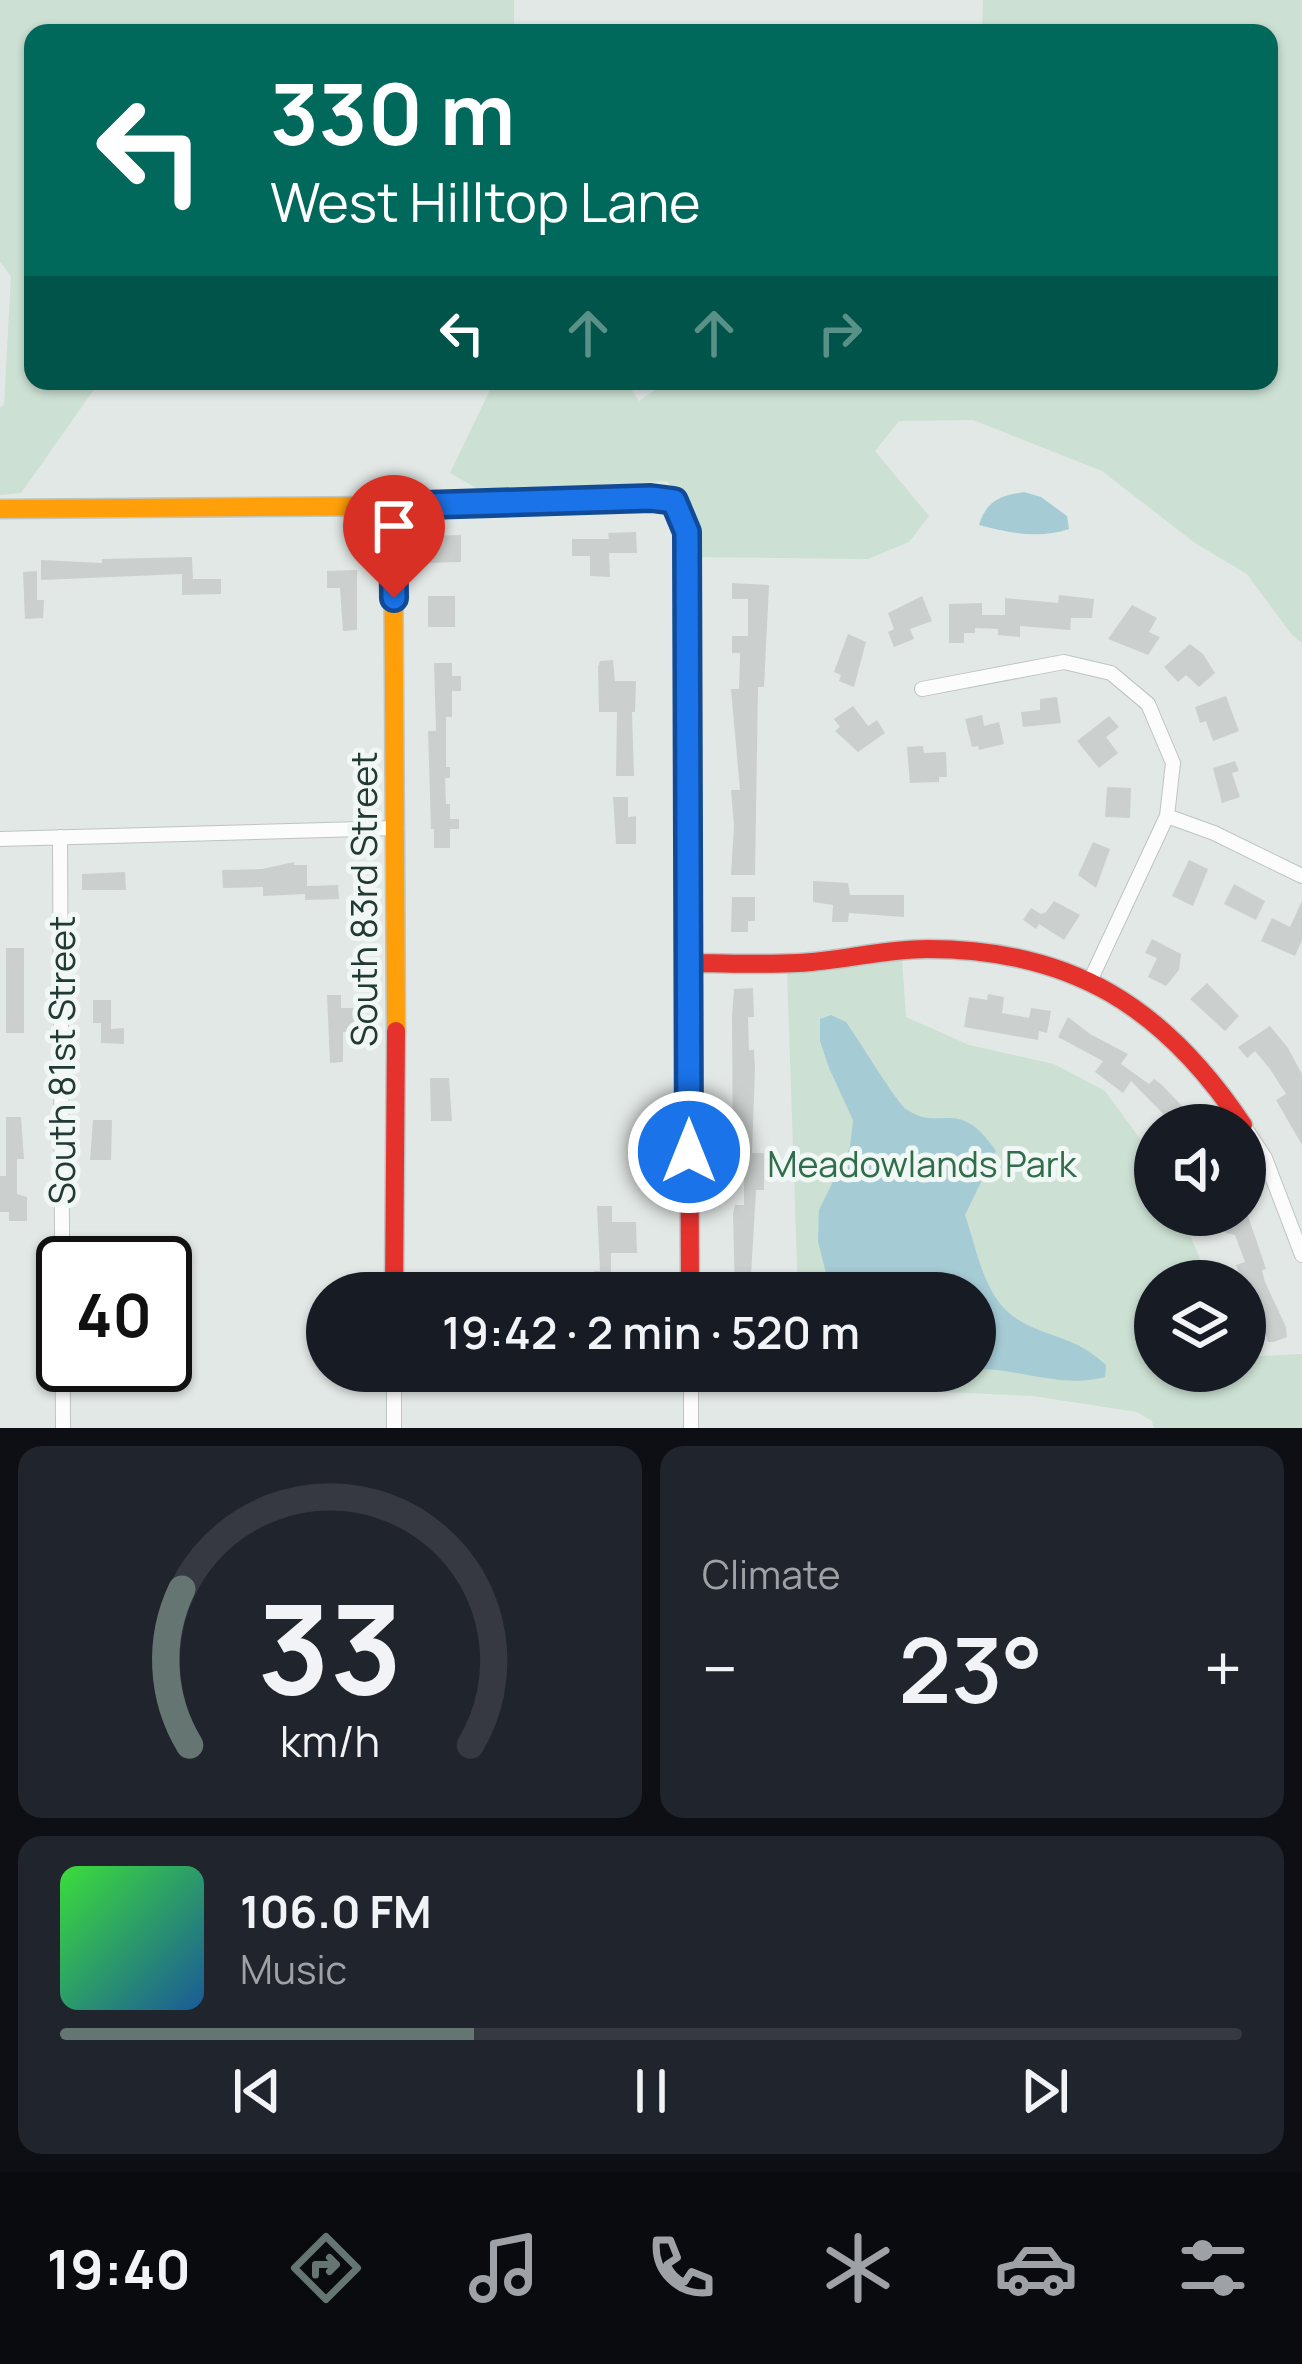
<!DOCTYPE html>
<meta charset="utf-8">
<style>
body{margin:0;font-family:Manrope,sans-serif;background:#20242c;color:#f1f3f6;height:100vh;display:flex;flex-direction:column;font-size:45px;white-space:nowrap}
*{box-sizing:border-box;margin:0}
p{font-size:39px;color:#9ea1a6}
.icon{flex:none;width:66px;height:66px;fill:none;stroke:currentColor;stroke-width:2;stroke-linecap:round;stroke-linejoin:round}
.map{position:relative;height:1428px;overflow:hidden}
.drawer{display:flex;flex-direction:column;gap:18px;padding:18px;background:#0d0f14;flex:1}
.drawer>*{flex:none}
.hud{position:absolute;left:24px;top:24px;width:1254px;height:366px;border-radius:24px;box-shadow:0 3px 9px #0004;background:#00695c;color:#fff;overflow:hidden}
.tools{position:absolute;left:1134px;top:1104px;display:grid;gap:24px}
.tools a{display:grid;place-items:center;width:132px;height:132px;border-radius:50%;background:#171b24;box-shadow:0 3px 9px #0004;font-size:60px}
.speed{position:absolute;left:36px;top:1236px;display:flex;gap:24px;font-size:60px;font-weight:700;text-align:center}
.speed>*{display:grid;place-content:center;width:156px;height:156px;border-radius:50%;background:#171b24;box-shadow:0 3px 9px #0004;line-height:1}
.speed .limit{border:6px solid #111;border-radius:18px;background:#fff;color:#111}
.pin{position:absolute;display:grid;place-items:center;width:102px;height:102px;color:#fff;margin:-123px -51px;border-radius:50% 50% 50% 0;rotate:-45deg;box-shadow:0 0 12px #0007}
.pin .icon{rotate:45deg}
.me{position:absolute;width:132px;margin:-66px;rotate:0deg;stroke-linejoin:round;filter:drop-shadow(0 0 9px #0008)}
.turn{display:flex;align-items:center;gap:42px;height:252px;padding:0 48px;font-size:54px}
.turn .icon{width:156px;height:156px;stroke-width:2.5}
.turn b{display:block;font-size:84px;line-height:102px}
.lanes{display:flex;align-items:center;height:114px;padding:0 48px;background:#0003;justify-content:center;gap:60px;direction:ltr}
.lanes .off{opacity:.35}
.big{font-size:90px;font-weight:600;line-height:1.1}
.drawer .widget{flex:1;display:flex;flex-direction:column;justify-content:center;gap:18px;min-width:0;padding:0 42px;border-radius:24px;background:#20242c}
.drawer .dial{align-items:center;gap:0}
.dial svg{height:312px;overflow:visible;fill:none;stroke:#363941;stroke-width:7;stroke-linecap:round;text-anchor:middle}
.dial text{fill:#f1f3f6;stroke:none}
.song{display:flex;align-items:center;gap:36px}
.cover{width:144px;height:144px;border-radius:18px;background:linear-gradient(135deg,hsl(120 70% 55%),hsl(210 70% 35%))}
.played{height:12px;border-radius:6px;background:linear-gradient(90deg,#657672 35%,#363941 35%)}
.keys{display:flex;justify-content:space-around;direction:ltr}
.heat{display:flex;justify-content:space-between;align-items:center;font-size:66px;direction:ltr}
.drawer .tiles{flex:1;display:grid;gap:18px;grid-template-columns:1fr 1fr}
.widget:last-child{grid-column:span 2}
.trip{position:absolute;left:306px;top:1272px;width:690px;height:120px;border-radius:60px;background:#171b24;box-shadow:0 3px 9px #0004;font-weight:600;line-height:120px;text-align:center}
.tabs{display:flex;height:192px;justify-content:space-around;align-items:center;background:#090b0e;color:#9ea1a6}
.tabs .icon{width:84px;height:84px}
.tabs .on{color:#657672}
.tabs b{font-size:54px;color:#f1f3f6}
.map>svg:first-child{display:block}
</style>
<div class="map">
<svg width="1302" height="1428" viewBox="0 0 1302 1428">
<rect width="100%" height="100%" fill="#e2e8e5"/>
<path fill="#cce0d3" d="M0,0H514V33H33V381H100L21,493L0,495V407L4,405L11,276L0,262Z
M983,0H1302V643L1292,635L1247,574L1195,543L1102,471L973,420L899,421L875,451L929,516L909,542L868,559L694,557L690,509L667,481L487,494L450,473L489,392L487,381H626L639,401L668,381H1269V33H982Z
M902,958L906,1017L969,1045L1054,1064L1105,1091L1155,1159V1215H1182L1209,1281H1155V1371H1245V1357L1302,1354V1428H1154L1152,1421L1137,1412L1033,1396L801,1386V1371H975V1293H798L787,970Z"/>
<path fill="#a5cbd4" d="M1024,492L1041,497L1067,516L1069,529C1039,539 1009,533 979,525C987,500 1000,496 1024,492Z
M831,1015L846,1022C857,1037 897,1103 906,1109C941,1134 957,1094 996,1151L965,1215C978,1252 984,1302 1022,1322C1055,1340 1074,1336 1106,1365L1105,1377C1060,1389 1020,1368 975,1369V1293H831L818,1241L819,1210L850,1147L853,1120L829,1068L820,1041V1019Z"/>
<path fill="#cbd0ce" d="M636,532L637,553H609L610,577L590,576V556H572V539H609L608,533Z
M461,535V562L428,563V536Z
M192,557L193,579H221V594L182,595V574L41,580V560L102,563V559Z
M357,570V630L343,631L340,588H327V571Z
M37,571V600H44L43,618L25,619L23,572Z
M732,583L769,585L764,687H758L755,875H731L734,826L731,790H740L731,689H739L740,657V653H732V636H748V599H732Z
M1059,595L1094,599L1092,618H1071L1070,630L1020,626V637L998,635V629L975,628V633H964V643H949V604L982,603V615H1005V598L1058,603Z
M428,596H455V627H428Z
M922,596L932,621L910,629L914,639L894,647L888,632L894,629L888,613Z
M1132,605L1157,618L1149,632L1160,637L1148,655L1108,639Z
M848,634L866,642L854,687L839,681L841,675L834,672Z
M1190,644L1203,654L1215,673L1199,687L1186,675L1178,682L1164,667Z
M613,660L615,681H636L635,712H632L634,776H616L617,712H599L598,667L600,661Z
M434,663H452V676H461V691H452V717H446V767H450V778H445L446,804H450V819H459V829H450V848H434V829H431L428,731H436Z
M1226,696L1239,731L1213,741L1206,721L1200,723L1195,707Z
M1057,697L1061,723L1023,727L1021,712L1040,710V699Z
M853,706L868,726L877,720L885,733L858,752L835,731L840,727L834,719Z
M982,715L984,726L999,722L1004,744L979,750L978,746L972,747L965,719Z
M1109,716L1119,727L1106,737L1118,753L1099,768L1077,741Z
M923,746L924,753L946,752L947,777H939V782L910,783L907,747Z
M1235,761L1239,771L1232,773L1240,797L1222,803L1213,768Z
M1107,787L1131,788L1130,818L1105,817Z
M613,797H628V817L636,816V844H616Z
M1093,842L1110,849L1096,888L1078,875Z
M1189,860L1208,869L1193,906L1172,896Z
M294,862V865H307V886L338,885L339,899L305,900V894L263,896V887L223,888L222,870L262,869Z
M125,872L126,890H82V874Z
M813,881L848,883L850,895H904V917L849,913L848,922H832L833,905L813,902Z
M1234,884L1265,901L1256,920L1224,904Z
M732,897H755V921H748V932H731Z
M1054,901L1080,915L1064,940L1039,924L1036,929L1023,920L1031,908L1041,914L1046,912Z
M1302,901V940L1295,956L1261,941L1272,918L1290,927Z
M1152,939L1181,954L1179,970L1166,986L1148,977L1157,958L1145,953Z
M6,948H24V1033H6Z
M1207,983L1239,1016L1225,1031L1190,999Z
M753,988L754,1017H748L749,1050H754L755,1069L752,1153H764V1190H756L750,1293H735L733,1214L735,1205H744V1172L733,1169L732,1016L734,989Z
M988,994L1004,997L1002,1013L1029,1018L1031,1008L1051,1011L1047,1033L1039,1031L1038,1040L964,1027L969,997L987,1000Z
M327,995H341V1008H364V1031L343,1032V1062L330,1063Z
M93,1000H111V1029L124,1028V1044L101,1043V1023H93Z
M1068,1017L1090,1034L1128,1054L1121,1064L1149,1084L1154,1079L1161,1084L1200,1125H1174L1131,1081L1123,1093L1095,1072L1103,1061L1058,1037Z
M1270,1026L1288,1048L1302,1074V1145L1276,1100L1286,1094L1270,1069L1255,1051L1247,1058L1238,1047Z
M430,1078H449L452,1121H431Z
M6,1117H21L24,1159H17V1194L27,1197V1221H9V1212H0V1176H6Z
M93,1120H112L111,1160H90Z
M597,1206H612V1222H636L637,1253H611V1289L594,1288V1271H600Z
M1247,1213L1266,1269L1262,1270L1265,1282L1286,1327L1287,1337L1274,1342H1268L1254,1295L1248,1297L1236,1265L1245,1262L1235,1235L1226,1233L1222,1223L1228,1221L1226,1215Z"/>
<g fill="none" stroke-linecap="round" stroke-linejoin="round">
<defs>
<path id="street" d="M922,689L1064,662L1111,673L1148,704L1173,763L1167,816L1089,983
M1167,816L1214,833L1302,876
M60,837L63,1428
M0,839L397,828
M1245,1128L1265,1158L1302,1255
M691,1371V1428
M394,1428V1371"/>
<path id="slow" d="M393,506L396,1031
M0,509L393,506L651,498L674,501L687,532L688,801"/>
<path id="jam" d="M688,801L690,1293
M687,963C724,963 761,965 798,963C841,961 884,949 927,949C1072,949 1164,1007 1243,1125
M394,1293L396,1031"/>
</defs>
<use href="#street" stroke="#bfc4c2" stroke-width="16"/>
<use href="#slow" stroke="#bfc5c3" stroke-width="21"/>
<use href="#jam" stroke="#bfc5c3" stroke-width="21"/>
<use href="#street" stroke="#fbfcfb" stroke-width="14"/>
<use href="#slow" stroke="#ff9f0a" stroke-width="18"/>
<use href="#jam" stroke="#e5322d" stroke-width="18"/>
</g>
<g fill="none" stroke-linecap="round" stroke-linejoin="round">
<defs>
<path id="route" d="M394,598L393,506L651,498L674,501L687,532L689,1152"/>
</defs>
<use href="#route" stroke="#114b97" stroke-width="30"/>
<use href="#route" stroke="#1a73e8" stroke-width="21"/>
</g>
<g text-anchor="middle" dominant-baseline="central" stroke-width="10" stroke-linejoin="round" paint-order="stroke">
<g font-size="36" fill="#223934" stroke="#f0f7f4">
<text transform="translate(363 899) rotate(-90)">South 83rd Street</text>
<text transform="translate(61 1060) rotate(-90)">South 81st Street</text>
</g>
<g font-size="36" fill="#2f6d4b" stroke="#f0f7f4">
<text x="922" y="1163">Meadowlands Park</text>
</g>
</g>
</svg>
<div class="tools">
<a><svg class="icon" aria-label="sound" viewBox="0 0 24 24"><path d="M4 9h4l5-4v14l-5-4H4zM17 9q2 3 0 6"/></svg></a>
<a><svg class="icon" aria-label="layers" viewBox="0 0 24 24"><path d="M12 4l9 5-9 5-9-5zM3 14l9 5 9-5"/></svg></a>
</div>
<div class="speed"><div class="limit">40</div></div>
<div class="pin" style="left:394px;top:598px;background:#d93025"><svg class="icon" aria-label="arrive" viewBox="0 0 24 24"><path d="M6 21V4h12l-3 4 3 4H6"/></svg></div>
<svg class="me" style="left:689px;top:1152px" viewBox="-20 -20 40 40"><circle r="17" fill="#1a73e8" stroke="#fff" stroke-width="3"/><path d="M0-11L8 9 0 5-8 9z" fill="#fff"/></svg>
<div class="trip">19:42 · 2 min · 520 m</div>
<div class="hud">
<div class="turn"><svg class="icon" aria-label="left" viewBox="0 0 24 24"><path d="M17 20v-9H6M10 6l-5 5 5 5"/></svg><div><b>330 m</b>West Hilltop Lane</div></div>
<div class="lanes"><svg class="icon" aria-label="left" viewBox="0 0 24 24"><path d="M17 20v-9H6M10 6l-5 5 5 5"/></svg><svg class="icon off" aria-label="ahead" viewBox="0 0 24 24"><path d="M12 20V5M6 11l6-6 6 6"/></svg><svg class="icon off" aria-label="ahead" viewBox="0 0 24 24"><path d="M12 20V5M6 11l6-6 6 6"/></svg><svg class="icon off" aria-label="right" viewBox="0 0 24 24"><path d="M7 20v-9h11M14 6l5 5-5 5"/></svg></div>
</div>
</div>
<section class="drawer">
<div class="tiles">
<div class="widget dial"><svg viewBox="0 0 100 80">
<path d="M14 69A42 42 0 1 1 86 69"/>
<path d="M14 69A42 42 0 0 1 12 29" stroke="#657672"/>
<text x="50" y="56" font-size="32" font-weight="700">33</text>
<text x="50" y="72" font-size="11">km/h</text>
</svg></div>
<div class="widget"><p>Climate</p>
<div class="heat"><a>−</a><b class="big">23°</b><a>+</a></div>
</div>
<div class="widget">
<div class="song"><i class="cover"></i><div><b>106.0 FM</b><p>Music</p></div></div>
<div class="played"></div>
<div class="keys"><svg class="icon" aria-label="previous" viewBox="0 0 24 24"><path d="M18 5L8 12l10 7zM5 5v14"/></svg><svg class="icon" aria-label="pause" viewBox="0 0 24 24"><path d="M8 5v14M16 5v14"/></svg><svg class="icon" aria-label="next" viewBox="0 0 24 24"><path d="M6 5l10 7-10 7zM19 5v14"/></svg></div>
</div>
</div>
</section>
<nav class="tabs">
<b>19:40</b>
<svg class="icon on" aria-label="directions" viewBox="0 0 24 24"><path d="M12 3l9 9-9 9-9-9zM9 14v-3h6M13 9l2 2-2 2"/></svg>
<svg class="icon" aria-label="music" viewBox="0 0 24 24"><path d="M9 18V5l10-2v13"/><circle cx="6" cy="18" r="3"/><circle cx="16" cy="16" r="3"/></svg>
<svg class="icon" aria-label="phone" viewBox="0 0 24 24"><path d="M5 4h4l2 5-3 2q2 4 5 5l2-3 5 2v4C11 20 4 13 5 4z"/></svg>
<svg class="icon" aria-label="climate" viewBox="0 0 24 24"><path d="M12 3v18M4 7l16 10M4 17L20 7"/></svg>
<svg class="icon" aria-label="car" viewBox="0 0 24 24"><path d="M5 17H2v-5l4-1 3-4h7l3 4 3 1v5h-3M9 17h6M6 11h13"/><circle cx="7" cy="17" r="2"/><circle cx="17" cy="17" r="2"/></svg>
<svg class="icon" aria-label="filters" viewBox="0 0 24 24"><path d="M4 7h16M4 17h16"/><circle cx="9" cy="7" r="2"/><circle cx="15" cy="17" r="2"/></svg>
</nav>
